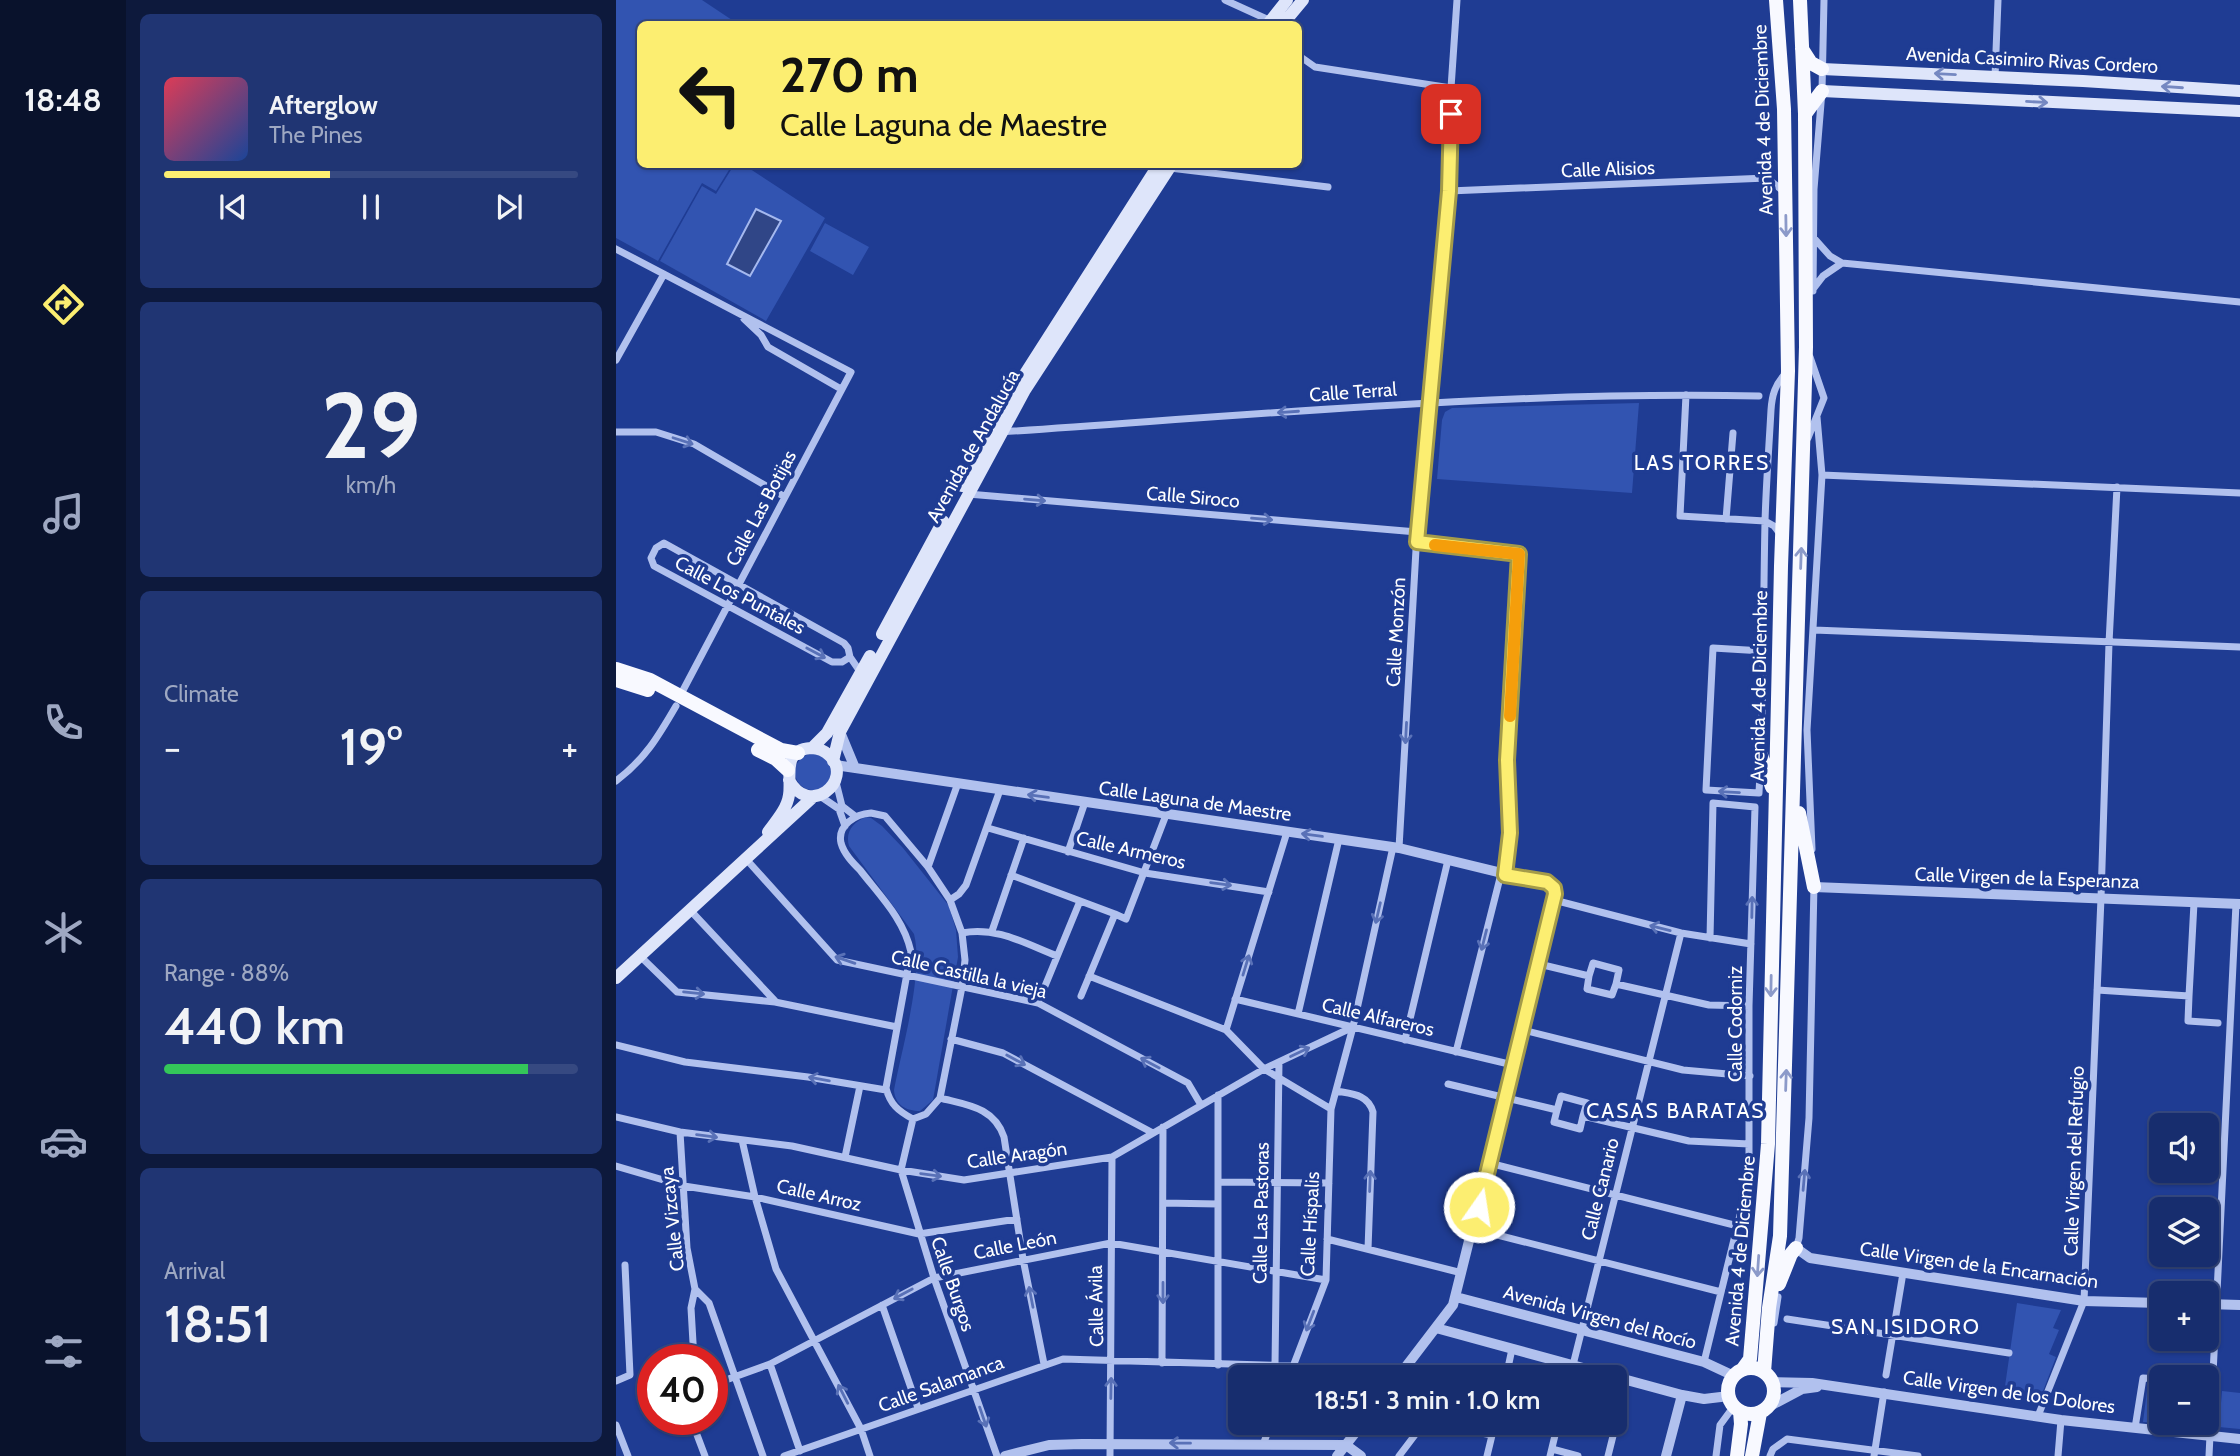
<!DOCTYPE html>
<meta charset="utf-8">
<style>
body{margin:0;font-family:Cabin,sans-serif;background:#203573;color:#f1f3f6;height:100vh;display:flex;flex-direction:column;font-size:26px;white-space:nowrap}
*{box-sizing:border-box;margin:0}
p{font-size:23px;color:#9ea8c2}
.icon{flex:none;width:38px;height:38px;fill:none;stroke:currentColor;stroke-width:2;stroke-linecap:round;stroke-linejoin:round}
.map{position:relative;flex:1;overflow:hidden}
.panel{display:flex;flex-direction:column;gap:14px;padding:14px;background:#0d193c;width:490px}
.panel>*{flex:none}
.banner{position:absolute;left:21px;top:21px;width:665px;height:147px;border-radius:10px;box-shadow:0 2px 5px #0004,0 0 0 2px #364981;background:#fcee71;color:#111;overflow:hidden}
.tools{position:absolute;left:1533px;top:1113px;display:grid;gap:14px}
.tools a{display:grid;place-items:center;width:70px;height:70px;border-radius:10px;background:#172d6e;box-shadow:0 2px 5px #0004,0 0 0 2px #364981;font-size:35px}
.speed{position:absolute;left:21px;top:1344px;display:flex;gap:14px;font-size:35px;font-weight:700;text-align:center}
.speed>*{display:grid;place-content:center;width:91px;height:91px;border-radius:50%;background:#172d6e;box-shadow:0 2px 5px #0004,0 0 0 2px #364981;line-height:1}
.speed .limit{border:10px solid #d22;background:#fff;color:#111}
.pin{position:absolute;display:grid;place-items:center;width:60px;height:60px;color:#fff;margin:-30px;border-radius:14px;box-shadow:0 4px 10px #0006}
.me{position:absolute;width:77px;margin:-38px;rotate:13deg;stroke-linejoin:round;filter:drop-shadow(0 0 5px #0008)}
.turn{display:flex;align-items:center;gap:24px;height:147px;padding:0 28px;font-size:32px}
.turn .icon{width:91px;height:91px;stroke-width:2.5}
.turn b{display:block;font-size:49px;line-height:60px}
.big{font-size:52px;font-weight:600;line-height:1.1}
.panel .tile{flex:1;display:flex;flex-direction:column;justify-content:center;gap:10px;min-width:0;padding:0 24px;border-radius:10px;background:#203573}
.panel .dial{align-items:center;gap:0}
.dial b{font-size:91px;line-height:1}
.song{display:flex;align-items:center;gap:21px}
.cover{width:84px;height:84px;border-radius:10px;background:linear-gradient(135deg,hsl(350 70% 55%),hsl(220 70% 35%))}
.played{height:7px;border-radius:4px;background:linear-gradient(90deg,#fcee71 40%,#364981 40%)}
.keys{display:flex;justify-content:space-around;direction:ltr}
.heat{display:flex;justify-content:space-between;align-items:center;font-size:38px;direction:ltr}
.charge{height:10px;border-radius:5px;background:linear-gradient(90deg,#34c759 88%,#364981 0)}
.trip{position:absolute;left:612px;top:1365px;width:399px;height:70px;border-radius:10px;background:#172d6e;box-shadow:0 2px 5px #0004,0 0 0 2px #364981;font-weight:600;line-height:70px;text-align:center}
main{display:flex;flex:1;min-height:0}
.tabs{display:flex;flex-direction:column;width:126px;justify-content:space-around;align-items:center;background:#09122c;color:#9ea8c2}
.tabs .icon{width:49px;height:49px}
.tabs .on{color:#fcee71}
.tabs b{font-size:32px;color:#f1f3f6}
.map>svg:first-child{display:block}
</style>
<main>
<nav class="tabs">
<b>18:48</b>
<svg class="icon on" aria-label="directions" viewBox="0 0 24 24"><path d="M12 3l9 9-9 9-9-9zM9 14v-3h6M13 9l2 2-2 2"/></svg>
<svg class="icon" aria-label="music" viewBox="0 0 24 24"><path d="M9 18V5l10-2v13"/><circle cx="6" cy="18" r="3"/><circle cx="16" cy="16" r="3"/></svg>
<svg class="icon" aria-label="phone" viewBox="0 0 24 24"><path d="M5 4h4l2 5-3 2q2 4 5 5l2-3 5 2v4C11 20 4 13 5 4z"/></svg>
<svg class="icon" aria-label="climate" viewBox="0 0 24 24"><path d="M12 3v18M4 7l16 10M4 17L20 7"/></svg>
<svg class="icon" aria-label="car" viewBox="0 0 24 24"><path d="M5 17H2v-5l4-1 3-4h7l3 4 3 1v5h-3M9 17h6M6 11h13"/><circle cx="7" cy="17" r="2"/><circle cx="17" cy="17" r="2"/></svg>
<svg class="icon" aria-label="filters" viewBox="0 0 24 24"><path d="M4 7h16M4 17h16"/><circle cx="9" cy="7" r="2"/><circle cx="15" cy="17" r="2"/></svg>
</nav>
<section class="panel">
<div class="tile">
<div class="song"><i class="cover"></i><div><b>Afterglow</b><p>The Pines</p></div></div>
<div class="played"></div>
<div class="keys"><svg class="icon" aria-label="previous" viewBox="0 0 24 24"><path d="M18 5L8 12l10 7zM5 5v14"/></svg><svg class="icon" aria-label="pause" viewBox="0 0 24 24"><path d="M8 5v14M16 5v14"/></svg><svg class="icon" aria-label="next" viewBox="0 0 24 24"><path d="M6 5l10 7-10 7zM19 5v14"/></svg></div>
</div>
<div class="tile dial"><b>29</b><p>km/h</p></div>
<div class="tile"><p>Climate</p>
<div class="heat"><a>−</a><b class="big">19°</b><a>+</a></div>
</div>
<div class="tile"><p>Range · 88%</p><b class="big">440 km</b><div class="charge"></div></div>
<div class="tile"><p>Arrival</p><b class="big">18:51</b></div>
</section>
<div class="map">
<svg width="1624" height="1456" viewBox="0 0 1624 1456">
<rect width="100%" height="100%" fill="#1f3c93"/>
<path fill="#3254b1" d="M0,0H86L122,24H24V164L116,165L100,191L86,183L42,261L0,238Z
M118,165H128L209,218L150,321L44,261L86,186L100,194Z
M209,223L253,247L237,275L194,251Z
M1023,403L1016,493L821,479L826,420L829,412L836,408Z
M179 772a18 18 0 1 1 36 0a18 18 0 1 1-36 0Z
M250,817L255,818L266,826L287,848L333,906L340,930L342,957L317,1100L304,1111C290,1111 279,1105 278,1090C286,1048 308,973 298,934L233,846C229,832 237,822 250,817Z
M1401,1303L1445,1310L1437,1328L1443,1330L1433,1354L1440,1357L1424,1399L1388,1393Z
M1532,1383H1545V1423H1591L1592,1385V1426L1527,1422Z
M1606,1391L1624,1393V1429L1603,1427Z"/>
<path fill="#304687" stroke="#a5b9ef" stroke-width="2" d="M140,209L165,221L134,276L111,264Z"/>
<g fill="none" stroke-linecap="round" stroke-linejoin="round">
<path stroke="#b1c1ee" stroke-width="7" d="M609,0L655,21
M682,55L699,67L835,88
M1379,77L1382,0
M554,168L712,187
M833,191L1151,178L1167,191
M1197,237L1214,256L1226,263L1207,276L1197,289
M0,249L235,372L64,696
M1226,263L1624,302
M1197,291L1198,189L1206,91L1208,0
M128,319L145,335L152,347L225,389
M0,360L48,274
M1070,395L1064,516L1149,521L1158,526L1164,534
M0,432H40L78,444L169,497
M385,432C638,415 890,391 1143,396
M1192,438L1208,398L1194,357
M1206,475L1624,493
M352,494L801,532
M1110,519L1117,433
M801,542L903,554L891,760L893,833L889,875
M1198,630L1624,647
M1147,651L1097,648L1090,790L1143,793C1148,703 1147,612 1149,522C1150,485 1153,447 1155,410C1156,395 1159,385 1169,374
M234,657L226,662H216L38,566L35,558L40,548L48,543L228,643L232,648L234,657L245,673
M0,781C29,759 42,737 60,706
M220,782L226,806L239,816
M204,796L223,809L229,826
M255,813L269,816L312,867L334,900L346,933L349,960L346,987L324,1098L310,1114L297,1119C282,1111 274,1104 270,1088L295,952C288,919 264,896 244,870C237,863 228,854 225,843C221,825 240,814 255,813Z
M372,828L529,873L653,892
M783,848L801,532L833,191L835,88L841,0
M1196,849L1191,730L1206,475L1201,417
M452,852L469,802
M130,859L221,960L422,1003L572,1083L585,1105
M312,867L342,783
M395,875L499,914
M334,900L343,894L350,885L384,790
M938,900L1065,933L1135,944
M74,910L159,1001
M376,931L408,838
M346,933C380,926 410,944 441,956
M24,956L61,992L159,1002L281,1027
M923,964L973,976L971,989L996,995L1000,984
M473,976L610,1030L648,1069L715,1109
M973,976L977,963L1003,970L1000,984L1093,1005L1133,1006
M1481,990L1573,996L1578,903
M465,996L499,914L510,919L550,815
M1573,996L1572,1021L1602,1023
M619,999L897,1065
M422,1003L464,901
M682,1014L723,839
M610,1030L671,832
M907,1030L1067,1070L1134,1076
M335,1039L387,1053L537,1133
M789,1040L832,860
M0,1045L69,1062L192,1077L270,1090
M840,1052L885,874
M832,1084L941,1110L938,1122L964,1129L967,1116
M720,1091C736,1094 752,1094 757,1112L752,1249
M602,1095V1365
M324,1098C351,1105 378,1107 388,1137L407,1259L428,1364
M941,1110L945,1096L971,1103L967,1116L1073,1141L1133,1144
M0,1117L64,1132L176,1146L285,1170L348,1180L496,1157L648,1069L737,1027
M297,1119L285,1170L318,1278L381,1456
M64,1132L71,1248L79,1289L93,1303L147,1456
M126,1140L139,1197L160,1269L245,1429L254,1456
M229,1157L244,1086
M873,1163L1122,1226
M0,1166L68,1186L139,1197L303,1234L401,1219
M602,1182L713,1183
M547,1203L602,1204
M858,1229L1105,1292
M711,1239L846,1273
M1180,1248L1183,1238L1193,1118L1198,885
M266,1305L302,1408
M1171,1319L1393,1353
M1158,1323L1162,1297
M78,1360L75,1308L79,1289
M1088,1362L1133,1178V1006L1139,807L1097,803L1094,938
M546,1363L547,1127
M154,1364L184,1451
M659,1365L663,1062
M1270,1375L1287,1273
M673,1377L710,1280L715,1109L737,1027L777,847
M890,1377L896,1349
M954,1377L1065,933
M0,1381L14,1375L9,1265
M96,1385L154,1364L318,1278L495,1243L710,1280
M1422,1416L1468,1301L1485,898L1493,643L1501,487
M75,1419L89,1456
M837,1423L844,1429L876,1435
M0,1425L12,1456
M1519,1428L1527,1378L1545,1379
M647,1445L655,1423
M936,1449L962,1456
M168,1456L447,1359L677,1366
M494,1456L496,1157
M783,1456L808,1423
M871,1456L879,1423
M934,1456L942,1423
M992,1456L1011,1380
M1100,1456L1104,1425L1118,1406
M1154,1456L1157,1449L1171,1439L1302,1456
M1258,1456L1268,1392
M1442,1456L1445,1420
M1593,1456L1620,904"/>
<path stroke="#b1c1ee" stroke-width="10" d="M224,732L239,768
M219,765L783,848L935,885L938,888V900L837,1305L782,1377
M1198,887L1624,904
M1180,1248L1194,1258L1468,1301L1545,1303
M840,1297L1088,1362L1118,1376
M1591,1304L1624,1305
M820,1328L1066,1395L1088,1399L1113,1396
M1157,1382L1196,1383L1445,1420L1624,1439
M1154,1406L1186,1389L1201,1387
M389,1456L433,1445L466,1444L730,1445L745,1456
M721,1456L747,1423
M1050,1456L1066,1395"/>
<path stroke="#dee5fa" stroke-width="12" d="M652,24L671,0
M667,24L687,0
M1206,69L1467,81L1624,91
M1206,91L1624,111
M346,486L400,388L543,164
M266,634L327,521
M196,748L211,733L254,656
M217,761L224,732L409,390L556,164
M152,832C160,821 171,809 173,795C176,777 165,750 195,748C202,748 209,751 214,756C238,781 193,818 173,780
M0,978L197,797"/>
<path stroke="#f8f9ff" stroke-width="14" d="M1186,49L1195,63L1206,69
M1189,114L1206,91
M0,669L34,680L165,750L182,753
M0,680L32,690
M142,750L160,759L172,770
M1145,755L1156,787
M1183,813L1198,887
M1163,1284L1175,1254L1180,1248
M1112 1391a23 23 0 1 1 46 0a23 23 0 1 1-46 0Z
M1126,1370L1134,1359L1152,1144L1165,566L1172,371L1168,109L1160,0
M1148,1372L1153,1308L1164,1236L1190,347L1189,114L1184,0
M1121,1456L1125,1424L1124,1411
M1136,1456L1144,1413"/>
</g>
<defs><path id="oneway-shaft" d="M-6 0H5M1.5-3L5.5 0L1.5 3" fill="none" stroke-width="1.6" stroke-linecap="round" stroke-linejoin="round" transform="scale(1.75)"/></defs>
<g stroke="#7588c1">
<use href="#oneway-shaft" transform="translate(1329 74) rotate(-177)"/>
<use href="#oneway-shaft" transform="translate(1556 87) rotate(-176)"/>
<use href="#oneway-shaft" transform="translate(1421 102) rotate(3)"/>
</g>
<g stroke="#8c9ac9">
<use href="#oneway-shaft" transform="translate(1170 226) rotate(89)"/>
<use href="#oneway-shaft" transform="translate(1185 558) rotate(-88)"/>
<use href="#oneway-shaft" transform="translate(1155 986) rotate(91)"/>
<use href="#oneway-shaft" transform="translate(1170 1080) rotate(-88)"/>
<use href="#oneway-shaft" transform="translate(1142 1266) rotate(94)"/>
</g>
<g stroke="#5971b7">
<use href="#oneway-shaft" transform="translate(672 412) rotate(176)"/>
<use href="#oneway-shaft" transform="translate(67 441) rotate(18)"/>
<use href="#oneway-shaft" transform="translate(419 500) rotate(5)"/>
<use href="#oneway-shaft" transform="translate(646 519) rotate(5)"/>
<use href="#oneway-shaft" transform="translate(200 653) rotate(28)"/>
<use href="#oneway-shaft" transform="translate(790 733) rotate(93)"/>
<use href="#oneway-shaft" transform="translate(1113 792) rotate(-177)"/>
<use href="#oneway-shaft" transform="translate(422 796) rotate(-172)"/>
<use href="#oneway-shaft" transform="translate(696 835) rotate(-172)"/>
<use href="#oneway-shaft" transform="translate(605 884) rotate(8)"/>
<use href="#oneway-shaft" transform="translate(1136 907) rotate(-89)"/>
<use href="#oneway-shaft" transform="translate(762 913) rotate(103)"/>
<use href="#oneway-shaft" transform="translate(1044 928) rotate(-166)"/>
<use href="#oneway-shaft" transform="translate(868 940) rotate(104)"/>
<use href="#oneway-shaft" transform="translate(229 960) rotate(-161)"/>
<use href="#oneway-shaft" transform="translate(630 965) rotate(-73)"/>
<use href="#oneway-shaft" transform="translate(78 993) rotate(6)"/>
<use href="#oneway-shaft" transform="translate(684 1052) rotate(-25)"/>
<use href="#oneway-shaft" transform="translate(400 1060) rotate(28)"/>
<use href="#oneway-shaft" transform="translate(534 1063) rotate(-152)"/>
<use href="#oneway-shaft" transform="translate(203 1079) rotate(-170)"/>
<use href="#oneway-shaft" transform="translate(91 1136) rotate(7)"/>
<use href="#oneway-shaft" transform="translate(315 1175) rotate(8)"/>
<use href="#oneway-shaft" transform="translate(1188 1180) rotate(-85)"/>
<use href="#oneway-shaft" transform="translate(754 1181) rotate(-88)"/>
<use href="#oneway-shaft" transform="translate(547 1293) rotate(90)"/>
<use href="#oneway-shaft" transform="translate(287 1294) rotate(152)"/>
<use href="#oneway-shaft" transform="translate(415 1297) rotate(-101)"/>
<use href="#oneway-shaft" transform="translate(694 1321) rotate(111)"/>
<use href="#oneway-shaft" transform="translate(495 1388) rotate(-89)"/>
<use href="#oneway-shaft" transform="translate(227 1394) rotate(-117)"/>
<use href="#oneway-shaft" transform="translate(367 1417) rotate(71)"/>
<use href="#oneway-shaft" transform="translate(564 1443) rotate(-179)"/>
</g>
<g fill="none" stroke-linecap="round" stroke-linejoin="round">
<defs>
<path id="route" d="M835,114L833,191L801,542L903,554L891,760L894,833L889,875L931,882L938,888L939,894L863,1207"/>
</defs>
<use href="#route" stroke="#a49b49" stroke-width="18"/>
<use href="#route" stroke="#fcee71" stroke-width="12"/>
<path stroke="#f59e0b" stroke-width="12" d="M819,545L903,554L894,716"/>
</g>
<g text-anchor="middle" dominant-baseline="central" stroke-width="7" stroke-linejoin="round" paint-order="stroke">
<g font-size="19" fill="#fff" stroke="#1f3c93">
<text transform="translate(1416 60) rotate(3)">Avenida Casimiro Rivas Cordero</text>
<text transform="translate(1147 120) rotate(-92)">Avenida 4 de Diciembre</text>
<text transform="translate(992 169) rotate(-2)">Calle Alisios</text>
<text transform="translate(737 392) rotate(-4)">Calle Terral</text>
<text transform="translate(357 446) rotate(-61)">Avenida de Andalucía</text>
<text transform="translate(577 497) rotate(5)">Calle Siroco</text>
<text transform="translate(145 508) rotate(-62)">Calle Las Botijas</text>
<text transform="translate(124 595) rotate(28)">Calle Los Puntales</text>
<text transform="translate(780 632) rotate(-87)">Calle Monzón</text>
<text transform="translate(1143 686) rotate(-89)">Avenida 4 de Diciembre</text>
<text transform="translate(579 801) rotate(8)">Calle Laguna de Maestre</text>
<text transform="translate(515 850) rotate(13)">Calle Armeros</text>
<text transform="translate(1411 878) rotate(2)">Calle Virgen de la Esperanza</text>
<text transform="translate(353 974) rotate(13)">Calle Castilla la vieja</text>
<text transform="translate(762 1017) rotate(13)">Calle Alfareros</text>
<text transform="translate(1119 1024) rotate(-90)">Calle Codorniz</text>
<text transform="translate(401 1155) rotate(-8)">Calle Aragón</text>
<text transform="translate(1458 1161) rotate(-88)">Calle Virgen del Refugio</text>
<text transform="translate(984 1189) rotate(-76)">Calle Canario</text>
<text transform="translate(203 1195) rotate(13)">Calle Arroz</text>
<text transform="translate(645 1213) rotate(-89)">Calle Las Pastoras</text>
<text transform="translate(56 1219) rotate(-96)">Calle Vizcaya</text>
<text transform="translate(694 1224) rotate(-87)">Calle Híspalis</text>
<text transform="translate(399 1245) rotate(-11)">Calle León</text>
<text transform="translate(1124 1251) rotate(-85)">Avenida 4 de Diciembre</text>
<text transform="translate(1363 1265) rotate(8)">Calle Virgen de la Encarnación</text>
<text transform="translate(337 1284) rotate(71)">Calle Burgos</text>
<text transform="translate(480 1306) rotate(-91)">Calle Ávila</text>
<text transform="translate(984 1317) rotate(15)">Avenida Virgen del Rocío</text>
<text transform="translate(325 1384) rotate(-20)">Calle Salamanca</text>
<text transform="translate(1393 1392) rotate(8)">Calle Virgen de los Dolores</text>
</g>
<g font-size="21" letter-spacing="2" fill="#fff" stroke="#1f3c93">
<text x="1086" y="462">LAS TORRES</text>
<text x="1060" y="1110">CASAS BARATAS</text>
<text x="1290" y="1326">SAN ISIDORO</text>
</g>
</g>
</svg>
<div class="tools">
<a><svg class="icon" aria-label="sound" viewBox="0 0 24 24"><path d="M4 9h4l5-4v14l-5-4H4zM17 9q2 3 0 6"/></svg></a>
<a><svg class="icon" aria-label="layers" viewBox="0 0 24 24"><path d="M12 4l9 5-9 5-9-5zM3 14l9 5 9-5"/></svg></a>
<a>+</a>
<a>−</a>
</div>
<div class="speed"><div class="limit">40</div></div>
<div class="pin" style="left:835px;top:114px;background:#d93025"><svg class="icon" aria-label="arrive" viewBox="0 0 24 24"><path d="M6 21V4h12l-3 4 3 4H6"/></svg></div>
<svg class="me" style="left:863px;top:1207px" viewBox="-20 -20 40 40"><circle r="17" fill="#fcee71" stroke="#fff" stroke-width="3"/><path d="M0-11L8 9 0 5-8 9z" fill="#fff"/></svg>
<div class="trip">18:51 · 3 min · 1.0 km</div>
<div class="banner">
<div class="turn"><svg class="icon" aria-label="left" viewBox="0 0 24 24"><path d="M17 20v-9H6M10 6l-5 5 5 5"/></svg><div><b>270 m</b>Calle Laguna de Maestre</div></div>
</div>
</div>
</main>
